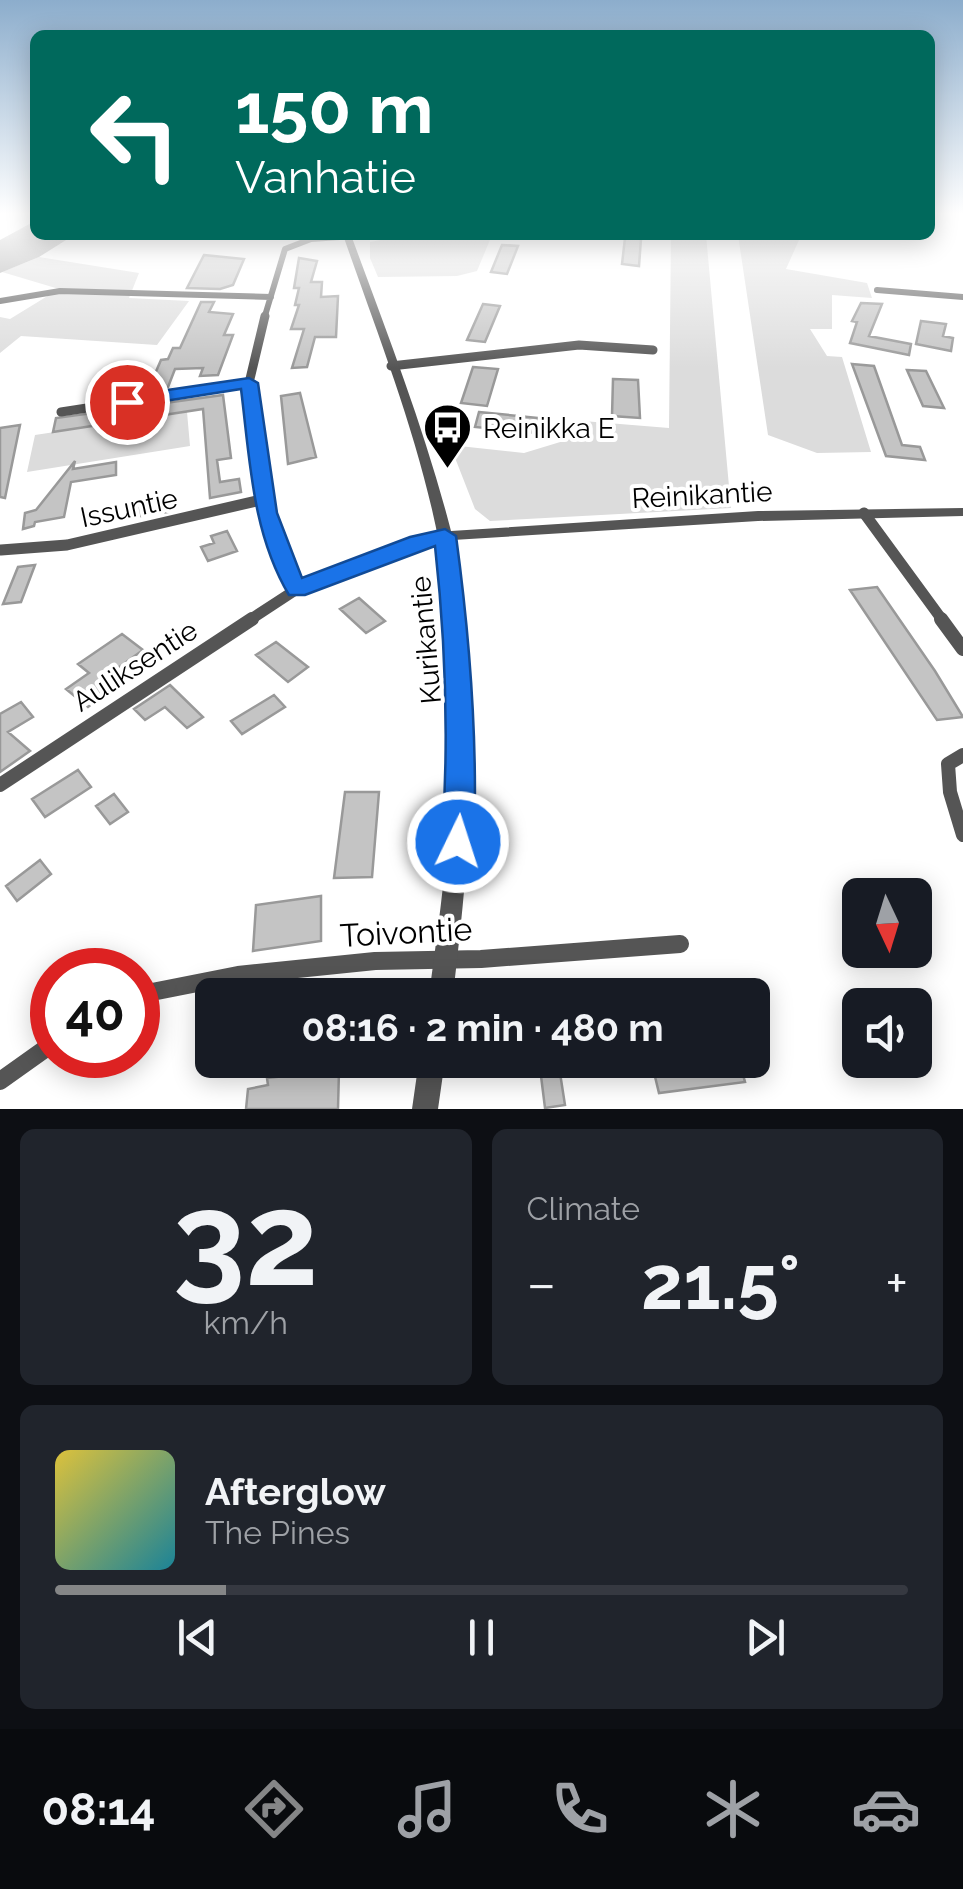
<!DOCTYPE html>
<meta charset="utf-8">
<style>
body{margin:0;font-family:Raleway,sans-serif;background:#20242c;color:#f1f3f6;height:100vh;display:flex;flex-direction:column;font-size:38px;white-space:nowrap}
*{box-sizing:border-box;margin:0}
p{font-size:32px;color:#9ea1a6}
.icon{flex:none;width:55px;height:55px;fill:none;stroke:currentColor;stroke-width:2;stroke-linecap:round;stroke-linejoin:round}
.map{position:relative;height:1109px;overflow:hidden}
.panel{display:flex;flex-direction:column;gap:20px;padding:20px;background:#0d0f14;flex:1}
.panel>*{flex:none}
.top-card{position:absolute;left:30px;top:30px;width:905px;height:210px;border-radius:15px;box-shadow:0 5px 25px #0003;background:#00695c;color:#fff;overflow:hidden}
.needle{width:65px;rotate:176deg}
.fabs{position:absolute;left:842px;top:878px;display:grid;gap:20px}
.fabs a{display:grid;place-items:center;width:90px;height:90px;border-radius:15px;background:#171b24;box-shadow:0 5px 25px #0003;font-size:50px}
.speed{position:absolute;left:30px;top:948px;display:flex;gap:20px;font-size:50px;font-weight:700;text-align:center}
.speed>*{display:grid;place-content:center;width:130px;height:130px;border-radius:50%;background:#171b24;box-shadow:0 5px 25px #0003;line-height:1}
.speed .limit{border:15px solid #d22;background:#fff;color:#111}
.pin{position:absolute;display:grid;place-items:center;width:85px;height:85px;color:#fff;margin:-42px;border:5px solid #fff;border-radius:50%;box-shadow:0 2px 10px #0007}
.me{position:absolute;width:110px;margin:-55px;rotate:4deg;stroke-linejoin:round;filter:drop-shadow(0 0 8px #0008)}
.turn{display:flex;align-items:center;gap:35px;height:210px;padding:0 40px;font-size:45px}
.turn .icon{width:130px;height:130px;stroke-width:2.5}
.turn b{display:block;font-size:70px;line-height:85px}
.big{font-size:75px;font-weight:700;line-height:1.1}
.panel .tile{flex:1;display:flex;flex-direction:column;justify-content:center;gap:15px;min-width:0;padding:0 35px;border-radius:15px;background:#20242c}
.panel .dial{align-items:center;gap:0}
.dial b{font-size:130px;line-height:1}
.song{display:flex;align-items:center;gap:30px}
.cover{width:120px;height:120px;border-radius:15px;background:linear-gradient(135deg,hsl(50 70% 55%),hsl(190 70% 35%))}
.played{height:10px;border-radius:5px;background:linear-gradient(90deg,#858687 20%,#363941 20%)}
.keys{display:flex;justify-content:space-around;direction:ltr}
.heat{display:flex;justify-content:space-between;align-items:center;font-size:55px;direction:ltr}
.panel .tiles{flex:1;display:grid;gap:20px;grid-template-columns:1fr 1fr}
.tile:last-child{grid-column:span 2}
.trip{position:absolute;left:195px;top:978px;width:575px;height:100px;border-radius:15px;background:#171b24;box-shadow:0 5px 25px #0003;font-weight:700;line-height:100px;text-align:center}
.dock{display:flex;height:160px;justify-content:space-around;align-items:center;background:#090b0e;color:#9ea1a6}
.dock .icon{width:70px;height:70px}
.dock .on{color:#858687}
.dock b{font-size:45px;color:#f1f3f6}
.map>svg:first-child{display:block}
</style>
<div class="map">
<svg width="963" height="1109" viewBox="0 0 963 1109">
<rect width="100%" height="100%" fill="#fff"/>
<path fill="#dcdcdc" d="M407,235H492L477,271L457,276L378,277L370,258V242Z
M671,235H706L731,508L490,521L475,509L450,445L524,453L580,436L583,421L669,428Z
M738,235H805L807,240H799L786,269L867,283L872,298L832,295V329H810L827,356L842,357L871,452L817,453L768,435Z
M39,257L139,273L129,298L189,301L157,345L21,336L0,353V317L10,319L59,289L2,272Z
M187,412L190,446L27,472L35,435Z"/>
<path fill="#a3a3a3" d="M35,221V235H74L39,257L0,273V240Z"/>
<path fill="#c4c4c4" stroke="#999" stroke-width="2.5" d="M625,238L641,239L639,266L622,264Z
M502,245L518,246L507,274L491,272Z
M204,255L244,259L233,285L220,289L187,288Z
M299,258L317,261L311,282H322L321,297L338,296L336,337H315L307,367L292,368L304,329H291L299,305H295L299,288H294Z
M201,302H214L209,312L233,314L224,335H233L218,375L200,376L203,368L175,369L168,387L148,390L161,360L168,359L173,348H180Z
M861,303L882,304L869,336L911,344L909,355L850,343L857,322L852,321Z
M483,304L500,306L485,342L467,340Z
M921,321L946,324L943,336L953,338L951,351L916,344Z
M852,364L874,366L902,445L920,447L925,460L886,456Z
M473,367L498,369L487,406L461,403Z
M907,370L926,371L944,408L923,406Z
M613,379L638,380L640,418L612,416Z
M300,393L316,457L288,464L281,396Z
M223,395L231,458L217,460L220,482L239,479L241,492L210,498L203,409L53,432L56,418Z
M479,412L549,419L546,434L475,427Z
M20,425L5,498L0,497V428Z
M75,461L73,469L116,462V475L71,482L64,517L35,522L34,526L23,529L25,513L36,510Z
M169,495L168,512L134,517L136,500Z
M227,531L237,551L208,561L201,547L214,543L211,536Z
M35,565L21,602L3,604L18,567Z
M877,587L935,671L963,717L937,720L850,590Z
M359,598L385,621L366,633L340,609Z
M122,634L143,650L97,683L108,692L88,707L66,689L89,673L78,664Z
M276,642L308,667L288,682L256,655Z
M170,685L203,717L187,728L165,707L145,720L134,709Z
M274,695L285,707L242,734L231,721Z
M21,702L33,717L8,732L30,751L0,772V714Z
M78,770L91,787L45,817L32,799Z
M345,792H379L372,877L334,878Z
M114,794L128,812L110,824L96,806Z
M40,860L51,874L17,901L6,886Z
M321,896V941L253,951L256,905Z
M752,1004H761L766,1057L752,1055Z
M539,1060H558L565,1105L545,1108Z
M651,1060H739L745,1082L659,1093Z
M339,1070L338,1109H246L248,1089L268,1085L267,1078Z"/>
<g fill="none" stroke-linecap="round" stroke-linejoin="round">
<path stroke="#555" stroke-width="6" d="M562,235L591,237
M877,290L963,297
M0,301L60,291L271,297
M264,319L285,249L311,239L369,235"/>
<path stroke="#555" stroke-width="9" d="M391,366L579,345L653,350
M61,412L249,383
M259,452L249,383L265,316"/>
<path stroke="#555" stroke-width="11" d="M258,450C265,498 271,547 297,589L418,542L445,536
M864,513L943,621
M1,550L67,545L265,499
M248,621L297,589"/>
<path stroke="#555" stroke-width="14" d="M941,619L963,649
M963,755L948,764L950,792L963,835
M0,785L252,619"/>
<path stroke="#555" stroke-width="18" d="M138,999L152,992L238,975L375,961L481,959L680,944
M0,1081L52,1044"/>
<path fill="#555" fill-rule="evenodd" d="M343,235H351C387,333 425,430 451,531L758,511L963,508V516L758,521L453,540C484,692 471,843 453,995H429C448,857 466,717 445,578C428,460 382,347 343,235Z
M419,1060H445L438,1109H412Z"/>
</g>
<linearGradient id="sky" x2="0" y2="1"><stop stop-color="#8cadcc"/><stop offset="0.58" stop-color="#fff"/><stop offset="1" stop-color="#fff" stop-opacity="0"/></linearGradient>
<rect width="963" height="368" fill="url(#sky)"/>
<path fill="#1a73e8" stroke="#114b97" stroke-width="2.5" d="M249,378L258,383L277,513L302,578L410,537L445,529L456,536C470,639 478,738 474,842L469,852L458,856L447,852L442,842C449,741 446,645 435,546L305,595H289C252,533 250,460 241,389L127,407L118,402L127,396Z"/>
<defs>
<symbol id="bus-pin" viewBox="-11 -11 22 30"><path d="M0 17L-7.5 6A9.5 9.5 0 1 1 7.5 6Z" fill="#000" stroke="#fff"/><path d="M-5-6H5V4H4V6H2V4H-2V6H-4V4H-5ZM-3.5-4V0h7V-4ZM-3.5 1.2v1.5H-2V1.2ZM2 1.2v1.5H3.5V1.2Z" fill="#fff"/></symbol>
</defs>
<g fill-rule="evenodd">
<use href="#bus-pin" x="420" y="400" width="55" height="75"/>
</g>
<g text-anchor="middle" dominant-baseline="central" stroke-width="8" stroke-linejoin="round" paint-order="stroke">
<g font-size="28" fill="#000" stroke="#fff" text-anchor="start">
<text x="483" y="428">Reinikka E</text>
</g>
<g font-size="28" fill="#000" stroke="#fff">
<text transform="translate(702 495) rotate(-3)">Reinikantie</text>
<text transform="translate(129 508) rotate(-12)">Issuntie</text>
<text transform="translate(426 640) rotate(-95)">Kurikantie</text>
<text transform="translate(135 666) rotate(-33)">Auliksentie</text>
</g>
<g font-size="32" fill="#000" stroke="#fff">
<text transform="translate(406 932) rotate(-3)">Toivontie</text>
</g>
</g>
</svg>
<div class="fabs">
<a><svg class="needle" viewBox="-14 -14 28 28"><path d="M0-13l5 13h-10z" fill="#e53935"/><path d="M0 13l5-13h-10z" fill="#9ea1a6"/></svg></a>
<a><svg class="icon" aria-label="sound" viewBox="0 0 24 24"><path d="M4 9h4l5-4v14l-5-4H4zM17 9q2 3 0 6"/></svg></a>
</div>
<div class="speed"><div class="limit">40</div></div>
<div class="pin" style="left:127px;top:402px;background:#d93025"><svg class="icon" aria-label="arrive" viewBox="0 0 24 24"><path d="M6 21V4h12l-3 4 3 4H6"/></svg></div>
<svg class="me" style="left:458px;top:842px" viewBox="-20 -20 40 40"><circle r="17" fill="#1a73e8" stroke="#fff" stroke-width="3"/><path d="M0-11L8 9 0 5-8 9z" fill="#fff"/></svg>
<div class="trip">08:16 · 2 min · 480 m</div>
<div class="top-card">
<div class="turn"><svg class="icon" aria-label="left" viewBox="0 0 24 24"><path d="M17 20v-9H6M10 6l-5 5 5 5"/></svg><div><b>150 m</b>Vanhatie</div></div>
</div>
</div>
<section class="panel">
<div class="tiles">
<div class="tile dial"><b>32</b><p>km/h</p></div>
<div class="tile"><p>Climate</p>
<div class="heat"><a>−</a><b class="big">21.5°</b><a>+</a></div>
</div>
<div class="tile">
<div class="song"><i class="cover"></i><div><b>Afterglow</b><p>The Pines</p></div></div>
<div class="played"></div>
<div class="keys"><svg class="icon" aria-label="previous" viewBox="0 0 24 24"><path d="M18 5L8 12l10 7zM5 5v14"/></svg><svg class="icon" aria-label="pause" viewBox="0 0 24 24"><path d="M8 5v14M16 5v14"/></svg><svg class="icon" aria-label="next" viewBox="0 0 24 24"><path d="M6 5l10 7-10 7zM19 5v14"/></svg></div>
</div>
</div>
</section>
<nav class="dock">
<b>08:14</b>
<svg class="icon on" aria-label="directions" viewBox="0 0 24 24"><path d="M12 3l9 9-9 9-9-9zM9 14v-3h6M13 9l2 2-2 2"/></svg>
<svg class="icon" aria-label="music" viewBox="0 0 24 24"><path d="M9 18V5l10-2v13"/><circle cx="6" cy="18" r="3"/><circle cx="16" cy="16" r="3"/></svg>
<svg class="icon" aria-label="phone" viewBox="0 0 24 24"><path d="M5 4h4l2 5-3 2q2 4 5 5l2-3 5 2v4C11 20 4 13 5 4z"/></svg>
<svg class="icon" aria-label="climate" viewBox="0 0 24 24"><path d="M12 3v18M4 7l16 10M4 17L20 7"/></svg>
<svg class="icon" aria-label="car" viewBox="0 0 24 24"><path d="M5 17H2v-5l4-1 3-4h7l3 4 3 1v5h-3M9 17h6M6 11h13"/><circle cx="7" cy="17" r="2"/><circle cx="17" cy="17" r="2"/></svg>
</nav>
